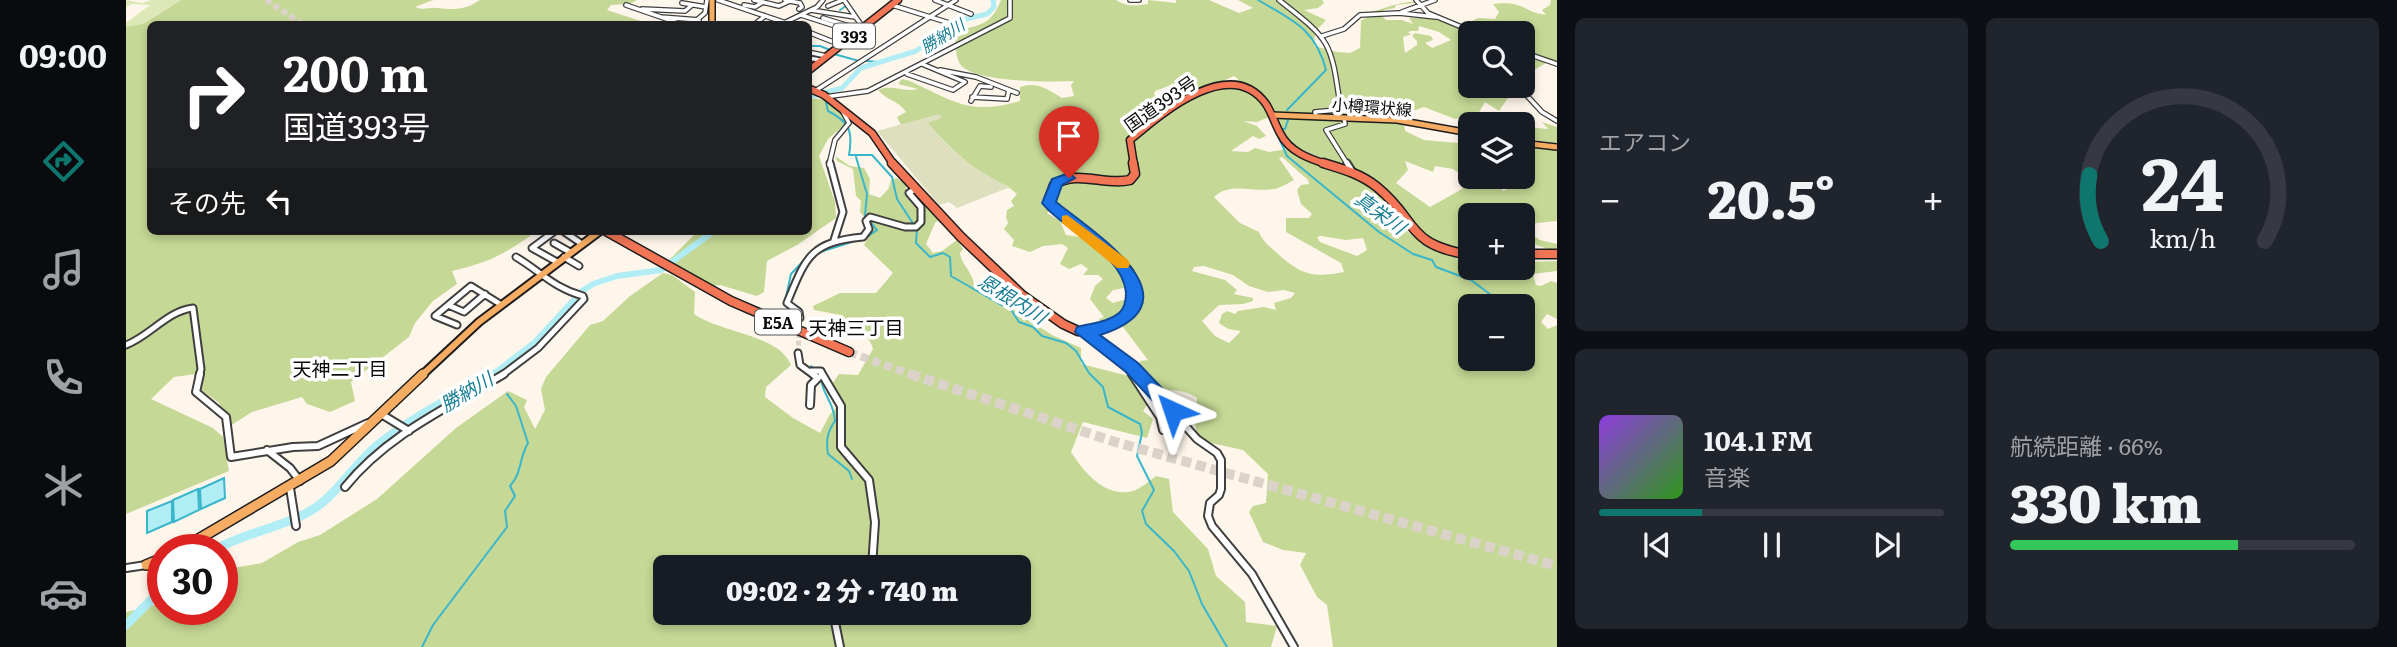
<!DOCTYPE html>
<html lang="ja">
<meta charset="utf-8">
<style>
body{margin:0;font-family:Literata,"Noto Sans JP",serif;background:#20242c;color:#f1f3f6;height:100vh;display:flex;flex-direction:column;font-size:26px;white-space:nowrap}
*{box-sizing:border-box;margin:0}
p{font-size:23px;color:#9ea1a6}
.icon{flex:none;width:38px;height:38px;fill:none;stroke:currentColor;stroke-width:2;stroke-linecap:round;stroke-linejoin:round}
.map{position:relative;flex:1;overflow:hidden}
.side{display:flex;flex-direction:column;gap:18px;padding:18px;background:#0d0f14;width:840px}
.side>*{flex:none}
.hud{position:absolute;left:21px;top:21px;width:665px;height:214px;border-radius:10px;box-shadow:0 4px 10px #0003;background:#202124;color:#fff;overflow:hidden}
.controls{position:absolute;left:1332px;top:21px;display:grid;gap:14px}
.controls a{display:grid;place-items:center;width:77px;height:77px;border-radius:10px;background:#171b24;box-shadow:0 4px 10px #0003;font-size:35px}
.speed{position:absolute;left:21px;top:534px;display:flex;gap:14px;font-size:35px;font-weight:700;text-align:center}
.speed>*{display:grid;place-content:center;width:91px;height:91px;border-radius:50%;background:#171b24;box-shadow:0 4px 10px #0003;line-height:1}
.speed .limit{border:10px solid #d22;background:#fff;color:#111}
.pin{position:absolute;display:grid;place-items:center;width:60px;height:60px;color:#fff;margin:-72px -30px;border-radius:50% 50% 50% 0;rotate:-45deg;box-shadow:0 0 7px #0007}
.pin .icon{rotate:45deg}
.me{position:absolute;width:77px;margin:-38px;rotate:318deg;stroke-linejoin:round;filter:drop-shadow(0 0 5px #0008)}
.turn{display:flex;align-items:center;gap:24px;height:147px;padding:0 21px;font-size:32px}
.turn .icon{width:91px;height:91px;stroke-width:2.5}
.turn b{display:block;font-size:49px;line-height:60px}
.then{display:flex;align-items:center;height:66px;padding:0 21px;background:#0003;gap:14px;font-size:26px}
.big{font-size:52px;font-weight:800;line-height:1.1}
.side .tile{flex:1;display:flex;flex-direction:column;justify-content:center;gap:10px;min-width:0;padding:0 24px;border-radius:10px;background:#20242c}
.side .dial{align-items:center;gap:0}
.dial svg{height:182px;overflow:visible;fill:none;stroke:#363941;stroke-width:7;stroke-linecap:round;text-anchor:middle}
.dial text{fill:#f1f3f6;stroke:none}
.song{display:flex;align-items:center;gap:21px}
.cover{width:84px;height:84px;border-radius:10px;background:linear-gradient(135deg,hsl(270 70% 55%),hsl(110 70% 35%))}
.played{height:7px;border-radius:4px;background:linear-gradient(90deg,#0f766e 30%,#363941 30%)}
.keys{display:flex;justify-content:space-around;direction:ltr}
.heat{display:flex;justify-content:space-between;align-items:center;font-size:38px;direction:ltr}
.charge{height:10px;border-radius:5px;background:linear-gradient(90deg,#34c759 66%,#363941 0)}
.side .tiles{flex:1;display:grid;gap:18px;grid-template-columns:repeat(2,1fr)}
.trip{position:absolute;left:527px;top:555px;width:378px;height:70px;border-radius:10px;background:#171b24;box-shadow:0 4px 10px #0003;font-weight:800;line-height:70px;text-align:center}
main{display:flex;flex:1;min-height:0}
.tabs{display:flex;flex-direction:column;width:126px;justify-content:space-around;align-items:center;background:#090b0e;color:#9ea1a6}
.tabs .icon{width:49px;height:49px}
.tabs .current{color:#0f766e}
.tabs b{font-size:32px;color:#f1f3f6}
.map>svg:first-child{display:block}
</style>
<main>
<nav class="tabs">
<b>09:00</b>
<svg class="icon current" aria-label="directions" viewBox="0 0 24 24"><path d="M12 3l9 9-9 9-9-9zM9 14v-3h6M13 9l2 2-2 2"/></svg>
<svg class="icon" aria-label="music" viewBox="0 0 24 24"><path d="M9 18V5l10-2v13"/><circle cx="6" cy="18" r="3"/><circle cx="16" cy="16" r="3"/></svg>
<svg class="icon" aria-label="phone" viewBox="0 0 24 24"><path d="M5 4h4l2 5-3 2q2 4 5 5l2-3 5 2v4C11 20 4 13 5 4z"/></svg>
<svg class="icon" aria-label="climate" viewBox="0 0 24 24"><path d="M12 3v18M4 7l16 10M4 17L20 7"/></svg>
<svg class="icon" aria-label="car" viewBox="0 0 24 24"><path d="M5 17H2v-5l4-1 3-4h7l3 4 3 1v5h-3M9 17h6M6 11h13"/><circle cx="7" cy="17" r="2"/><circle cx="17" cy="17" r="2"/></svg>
</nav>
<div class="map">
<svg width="1431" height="647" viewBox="0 0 1431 647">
<rect width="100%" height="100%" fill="#fff6eb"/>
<path fill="#dde8b6" d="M0,0L16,3L25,0H55L18,23L0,43V23L24,5L6,4L0,7Z"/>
<path fill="#c5d895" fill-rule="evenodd" d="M55,0H307L289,7C298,11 303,7 311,8C327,10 340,10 354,0H511L503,4L485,5L481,10L524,24H24V231H411C381,253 362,263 326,271L331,284L307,301L289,323L283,337L225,382L229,401L204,412L181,404L176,397L126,412L101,428L93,403L74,389L77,373L48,377L25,399L87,428L97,437L103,471L0,514V27L17,24Z
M875,0H990C1000,7 1011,6 1022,4V0L1050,3V0H1083L1113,13L1127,8L1112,0H1196L1198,3L1192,8L1178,10L1200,20L1189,32L1188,46L1211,52L1224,53L1234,48L1235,20L1241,18L1238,13C1260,10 1271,0 1296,2L1270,5L1269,8L1258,10L1255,15L1260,20H1276L1287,24L1283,18H1302L1340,27V24L1352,18L1369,19L1373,12L1367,4C1399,0 1396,12 1420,15L1416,10L1424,5L1425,0H1431V63L1422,62L1399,75L1397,76L1396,33H1344V86H1364L1373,91L1370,94L1382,98L1373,111L1359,102L1352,114L1329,119L1298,107L1277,115L1279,131L1298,140L1344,144V177H1368L1377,191L1388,186L1383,177H1396L1397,147L1431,148V221L1410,223L1399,230L1414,240L1431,244V250H1424L1397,240L1396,215H1344V253L1305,242L1234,173L1169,147C1142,120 1157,99 1112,83V79L1108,76L1056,99L1059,87L1045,85L1029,91L1028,94L1034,103L1044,106L1036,111L1033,118L1002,137L1000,143L1006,173L1002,178L938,176L928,180L915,202L924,210L921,213L934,221L940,235L961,238L998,268L1003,287L987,290L980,298L987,303L997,300L1004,303L993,311L991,319L975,324L973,319L978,317L964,299L969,286L977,279L972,275H957L962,269L955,264L943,269L934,264L942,248L936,244L917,246L904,252L886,246L888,240L878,229L882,223L880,217L881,210L888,206L885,201L891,194C880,183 865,181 853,172C834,157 817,141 801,122L813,115L775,125L771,117L780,112C773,101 760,100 752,90C766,84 778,93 792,89L772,84L776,79L784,81C827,101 844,116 894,101V87C911,81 921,89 936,98L948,96L945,85L948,81C925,82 847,83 834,64C829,56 830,41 828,31C853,25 865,26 875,0ZM1293,26L1313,32L1325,40L1306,48L1299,43L1307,40L1305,36L1289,33L1286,36L1291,41V45L1279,53L1277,37L1286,34L1282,33L1284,31H1292ZM1279,161L1307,172L1309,166L1327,169L1339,177L1336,189L1304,207L1270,183L1282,170Z
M1101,86C1128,92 1131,92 1143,117L1131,122L1117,121L1131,126L1140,136L1133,139L1127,136L1105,151L1122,152L1129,148L1143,152L1162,149L1240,181C1255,194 1263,211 1275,225C1293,245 1320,255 1344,263V268H1396L1397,262L1431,261V271L1407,274L1410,285L1415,286L1425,281L1431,283V319L1421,314L1415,322L1422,329L1431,325V647H1207L1201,605L1191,597L1174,565L1180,553L1157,550L1137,542L1123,512L1127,506L1140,503L1142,474L1117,450L1080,442L1071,436L1068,418L1054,417V414L1060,412V405L1071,407V398C1048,383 1039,400 1013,372L1014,361L1022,360L994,323L1012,303L1009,277L1002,266L928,203L934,184C961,179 984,191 1008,183C1015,163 1004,156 1009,140C1036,122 1068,92 1101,86ZM1156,157L1182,180L1183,184L1175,185L1171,190L1175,204L1186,214L1183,218H1160V232L1215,263L1218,272C1186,278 1175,275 1151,253C1144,247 1137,242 1133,232L1114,223L1088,197C1104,181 1129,193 1148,189C1155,188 1162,183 1168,180L1153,158ZM1195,236L1220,240L1237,238L1241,250L1231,256L1194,242L1191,237ZM1078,266L1107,275L1123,286L1142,292L1158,290L1169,293L1165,298L1148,303L1150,310L1138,307L1112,311L1109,314L1101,311L1096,314L1093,323L1102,329L1115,331L1103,343L1089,336L1076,321L1093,305L1117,304L1127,301V298L1108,294L1111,290L1099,280L1066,271L1068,267ZM1344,306H1396V359H1344Z
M683,98L707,100L709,108L723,121L702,139L693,156L709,202L710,218L671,245L641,261L638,292L631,296L594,285L585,286L540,263L572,231H682Z
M1416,122L1431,127V143L1398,139L1400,127L1422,129Z
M709,156L724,166L738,168L744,179L743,194L754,198L763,188L765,180L771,178L780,184V195L788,206L802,204L815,218L809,223L800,244L807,253L816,251L831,240L837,249L834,253C836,266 846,271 848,284L858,282L864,288L881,292L885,298L879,304L926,335L955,348V364L1003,376L1021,405L1017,411L1027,419L1021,438L957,422L945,452C958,472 979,498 1007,491C1014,489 1023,481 1030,476L1043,479L1047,512L1082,549L1090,576L1119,602L1120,622L1151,626L1145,647H0V612L37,603V609H96V570L136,563L172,542L194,535L251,499L330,428L382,391L401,400L398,407L409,429L419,410L415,389L420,377L464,325L477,321L504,296L537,273L546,275L569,292L568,314C595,333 652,334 665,365L640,387L639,397L667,418L694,433L704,414L709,410L710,402L700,393L713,374L732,375L747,349C742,332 732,333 716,334L711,325L715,315L688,310L687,306L714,293H750L767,273L738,245L746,230L744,224L734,212L735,201L730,196L727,169L711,161ZM539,567H892V612H539Z"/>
<path fill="#dddfbe" d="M813,114L816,118L802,123C826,153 850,171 884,187L831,208L823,202L813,205L751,131Z"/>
<path fill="#b1edf5" stroke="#39b6cb" stroke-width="2" d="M98,478L99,498L75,509L74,489Z
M72,489L73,510L48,522L47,500Z
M46,501V522L21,533V511Z"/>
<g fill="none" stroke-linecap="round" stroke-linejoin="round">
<path stroke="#39b6cb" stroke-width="2" d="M1132,0C1166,20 1190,29 1200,70L1161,110
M714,10L720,6
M682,46H694L704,50
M708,54L733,61
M740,61L752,62
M700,102L702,111C724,122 727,132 723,155H746L766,177L771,199L788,225
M1149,129L1161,156L1253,232L1287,254L1306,260L1310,267L1345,280L1365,295
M1156,129H1159L1162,120
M730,157L741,194L739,215L751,230L741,237
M791,229L790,243L804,257L817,253L824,257L825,276L886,311L893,322L907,327L916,336L940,343L950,351L963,373L977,387L982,407L1014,424L1016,433L1011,456L1028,490L1016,511L1020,524L1048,551L1063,571L1076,604L1101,647
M694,252L732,240
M660,297L665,274L682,256
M666,304L674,308L676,317
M685,366L688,368
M695,379C697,396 708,402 709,421C701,432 700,441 702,454L723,471L726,479
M296,647L307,625L381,527L379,511L389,496L384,486C396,473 393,458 402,443L390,406L381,394"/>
<path stroke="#b1edf5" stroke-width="5" d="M682,97L716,88L735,68L790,51L832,21L861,14L868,7L867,0"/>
<path stroke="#b1edf5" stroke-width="6" d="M365,376L409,342L456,291L467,284L491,276L535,270L588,231"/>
<path stroke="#b1edf5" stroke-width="9" d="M88,550C121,531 162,527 192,506C215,489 230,462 253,444C288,416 329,396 368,374
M0,625L37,588"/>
<path stroke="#dbd3ca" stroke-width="5" stroke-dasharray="5 2.5" stroke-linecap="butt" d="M672,353L674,318"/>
<path stroke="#dbd3ca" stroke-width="6" stroke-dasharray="6 3.5" stroke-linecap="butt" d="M140,0L176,24"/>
<path stroke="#dbd3ca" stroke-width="8" stroke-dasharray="8 4.5" stroke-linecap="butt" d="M723,352L789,376"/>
<path stroke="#dbd3ca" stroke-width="10" stroke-dasharray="10 5" stroke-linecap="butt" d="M784,374L986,441L1431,566"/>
<defs>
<path id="minor-far2" d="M592,0L663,24
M628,0L653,6L666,0
M659,0L674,3L676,7L673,9
M718,0L738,29
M809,0L845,14
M1004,0H1013
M1153,0C1204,40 1205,40 1214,105L1211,110L1189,112L1190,117
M1290,0L1302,13L1350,33
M556,3L580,7
M500,5L555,24
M618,5L629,7L637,2
M766,5L833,26
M702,6L717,0
M516,9L559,11L566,5
M685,10L729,17
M1276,12L1309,0
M675,15L731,33
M535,17L573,20
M697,18L736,30
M658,23L691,7L697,0
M566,24L579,13L581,0
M629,24L639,16
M682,32L715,45
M1196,36L1218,29L1234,15L1273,13L1310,17
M682,52L700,56
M1396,52L1431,64
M682,58L694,60
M814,70L850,77L891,93
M781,74L827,90L839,82L796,64
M1392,86L1416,112L1431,121
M689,91L830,0
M699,97L742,91L884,18V0
M846,97L881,99L883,90
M845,101L854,86L865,87
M1218,118L1219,124L1200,130L1222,165
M703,165L709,140L723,123L717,112"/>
<path id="minor-far1" d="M704,163L717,212L708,240
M1221,163L1228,174
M429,231L406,248L431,262
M437,231L456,244
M428,243L444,252
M438,257L453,266
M322,305L338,312L359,294
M674,318L673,312L661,303C680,257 684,242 737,237L743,229L740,221L744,217L779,227H790L795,222V207L783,193L790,188
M331,325L309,316L345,286L374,304
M957,332L1015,376
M0,345C24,336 41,311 67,308L75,369L73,376
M672,353L674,365L689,376
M1000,365L1007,376
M685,371H695L697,376
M375,376L412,348L458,299L457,296C428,288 415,272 390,257"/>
<path id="minor" d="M74,374L70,392L100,417L105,457L167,447L192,446L242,423
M696,374L715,406V447L743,480L749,522L746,567
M1006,374L1034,417L1037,430
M1013,374L1071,439L1091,453L1095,460V489L1093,495L1084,503L1082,516L1086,526L1126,574L1168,647
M684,405L685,385L692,378L687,374
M255,414L283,431
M141,450L164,468L174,481
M219,487C261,435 321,408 378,374
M164,488L170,526
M0,568L20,565
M707,612L714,647"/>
<path id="major-far2" d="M586,0V24
M1146,115L1271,120L1344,133
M1396,143L1431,147"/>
<path id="major-far1" d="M295,376L353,322L474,231"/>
<path id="major" d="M54,550L205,461L297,374
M20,565L37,558"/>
<path id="highway-far1" d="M682,71L772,0
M682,88L698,95L746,133L768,165
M1008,165L1004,140C1035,114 1104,54 1140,104C1146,113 1149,124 1154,133C1163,152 1184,159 1203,165"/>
<path id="highway" d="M766,163L835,237L896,295L937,324L952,331H968L993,321L1001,315L1008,303L1007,282L1003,272L994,261L925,206L923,199L928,185C951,169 978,186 1004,180L1009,174L1007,163
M1197,163C1217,169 1235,174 1251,187C1293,221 1278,244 1344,255
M480,231L605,301L723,352
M1396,254H1431"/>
</defs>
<use href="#minor-far2" stroke="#3f3f3f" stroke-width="6"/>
<use href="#minor-far1" stroke="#3f3f3f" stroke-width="9"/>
<use href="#minor" stroke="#3f3f3f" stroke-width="10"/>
<use href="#major-far2" stroke="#1d1d1d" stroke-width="8"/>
<use href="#major-far1" stroke="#1d1d1d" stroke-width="10"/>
<use href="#major" stroke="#1d1d1d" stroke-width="12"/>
<use href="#highway-far1" stroke="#1d1d1d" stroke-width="9"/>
<use href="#highway" stroke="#1d1d1d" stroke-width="11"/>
<use href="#minor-far2" stroke="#fff" stroke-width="3.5"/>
<use href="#minor-far1" stroke="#fff" stroke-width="5"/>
<use href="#minor" stroke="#fff" stroke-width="6"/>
<use href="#major-far2" stroke="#f6ad63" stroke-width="5"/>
<use href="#major-far1" stroke="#f6ad63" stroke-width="6"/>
<use href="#major" stroke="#f6ad63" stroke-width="9"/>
<use href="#highway-far1" stroke="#f27556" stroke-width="6"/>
<use href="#highway" stroke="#f27556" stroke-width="8"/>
</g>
<path fill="#1a73e8" stroke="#114b97" stroke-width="2" d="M943,173L949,178L936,185L930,202C969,233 1077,302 974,335L1012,363L1053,406L1056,411L1053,416L1047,418L1041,416L1000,372L949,332L951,327C965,323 981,323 993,313C999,308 1000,301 1000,293C997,253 939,232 916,203L926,179Z"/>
<path fill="#f59e0b" d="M941,215L1002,260L1004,264L1002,268H991L936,223V216Z"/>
<g text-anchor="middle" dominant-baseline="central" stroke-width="7" stroke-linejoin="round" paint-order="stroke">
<g font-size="16" font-style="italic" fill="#187e94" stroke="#fff">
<text transform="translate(816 35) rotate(-32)">勝納川</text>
</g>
<g fill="#fff" stroke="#555" stroke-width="2">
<rect x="707" y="23.5" width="42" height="25" rx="5"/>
<rect x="629" y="309.5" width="46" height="25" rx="5"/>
</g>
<g font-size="16" font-weight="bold" fill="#0c0c0c">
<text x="728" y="36">393</text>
<text x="652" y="322">E5A</text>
</g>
<g font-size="16" fill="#0c0c0c" stroke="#fff">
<text transform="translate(1246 106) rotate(4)">小樽環状線</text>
</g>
<g font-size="18" fill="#0c0c0c" stroke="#fff">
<text transform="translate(1034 103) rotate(-35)">国道393号</text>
</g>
<g font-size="19" font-style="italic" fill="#187e94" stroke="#fff">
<text transform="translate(1255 212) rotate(36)">真栄川</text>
<text transform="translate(887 298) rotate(32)">恩根内川</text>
<text transform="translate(340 391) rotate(-31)">勝納川</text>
</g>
<g font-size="19" fill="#0c0c0c" stroke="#fff">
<text x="730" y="327">天神三丁目</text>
<text x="214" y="368">天神二丁目</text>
</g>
</g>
</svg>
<div class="controls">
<a><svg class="icon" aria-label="search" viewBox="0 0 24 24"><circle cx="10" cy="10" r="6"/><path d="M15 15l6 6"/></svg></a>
<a><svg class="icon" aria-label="layers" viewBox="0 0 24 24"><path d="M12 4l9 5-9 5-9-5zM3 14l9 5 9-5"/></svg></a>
<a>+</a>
<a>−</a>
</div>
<div class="speed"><div class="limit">30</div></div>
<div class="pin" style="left:943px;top:178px;background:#d93025"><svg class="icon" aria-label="arrive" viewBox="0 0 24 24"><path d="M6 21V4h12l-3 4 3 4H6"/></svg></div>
<svg class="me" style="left:1047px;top:411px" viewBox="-20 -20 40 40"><path d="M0-17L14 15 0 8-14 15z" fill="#1a73e8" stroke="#fff" stroke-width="4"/></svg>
<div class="trip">09:02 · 2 分 · 740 m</div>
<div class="hud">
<div class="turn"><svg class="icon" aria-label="right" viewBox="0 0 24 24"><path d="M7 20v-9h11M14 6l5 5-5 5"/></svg><div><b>200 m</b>国道393号</div></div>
<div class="then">その先<svg class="icon" aria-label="left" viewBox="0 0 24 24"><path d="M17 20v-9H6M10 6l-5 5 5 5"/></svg></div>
</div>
</div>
<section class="side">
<div class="tiles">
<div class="tile"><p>エアコン</p>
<div class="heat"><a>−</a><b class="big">20.5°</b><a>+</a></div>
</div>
<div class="tile dial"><svg viewBox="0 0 100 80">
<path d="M14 69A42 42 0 1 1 86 69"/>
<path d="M14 69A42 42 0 0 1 9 40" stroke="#0f766e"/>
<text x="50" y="56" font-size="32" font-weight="700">24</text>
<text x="50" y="72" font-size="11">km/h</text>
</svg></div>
<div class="tile">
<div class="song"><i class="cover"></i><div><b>104.1 FM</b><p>音楽</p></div></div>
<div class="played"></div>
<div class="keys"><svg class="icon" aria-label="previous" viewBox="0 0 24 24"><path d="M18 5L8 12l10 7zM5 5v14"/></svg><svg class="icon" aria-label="pause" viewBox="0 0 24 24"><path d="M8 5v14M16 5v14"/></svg><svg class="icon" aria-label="next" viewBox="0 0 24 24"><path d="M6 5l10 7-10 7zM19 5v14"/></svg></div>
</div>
<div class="tile"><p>航続距離 · 66%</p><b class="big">330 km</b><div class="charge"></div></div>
</div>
</section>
</main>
